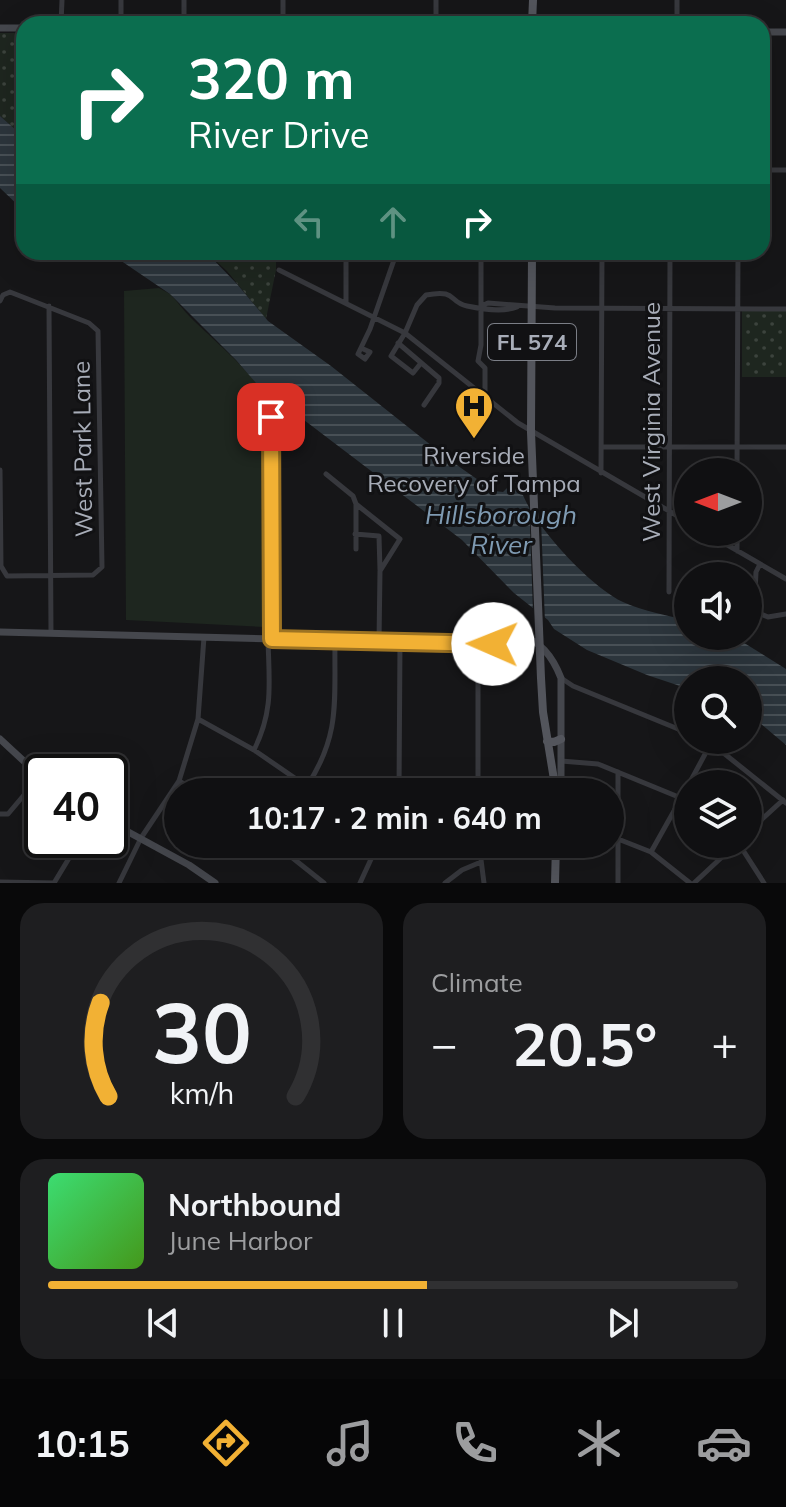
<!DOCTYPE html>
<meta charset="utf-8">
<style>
body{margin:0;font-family:Mulish,sans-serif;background:#1e1e20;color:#f1f3f6;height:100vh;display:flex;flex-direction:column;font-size:30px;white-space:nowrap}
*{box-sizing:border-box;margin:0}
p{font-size:26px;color:#9c9d9f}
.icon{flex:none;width:44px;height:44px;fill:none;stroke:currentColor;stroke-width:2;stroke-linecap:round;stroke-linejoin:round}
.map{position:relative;height:883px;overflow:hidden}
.details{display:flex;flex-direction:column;gap:20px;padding:20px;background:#09090a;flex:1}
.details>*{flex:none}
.guide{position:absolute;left:16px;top:16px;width:754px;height:244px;border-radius:24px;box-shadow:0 8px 32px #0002,0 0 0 2px #303032;background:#0b6e4f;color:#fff;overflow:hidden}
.needle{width:52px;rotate:270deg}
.buttons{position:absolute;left:674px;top:458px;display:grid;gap:16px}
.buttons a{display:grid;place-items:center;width:88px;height:88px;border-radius:50%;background:#101012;box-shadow:0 8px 32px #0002,0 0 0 2px #303032;font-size:40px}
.speed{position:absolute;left:24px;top:754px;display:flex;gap:16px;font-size:40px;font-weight:700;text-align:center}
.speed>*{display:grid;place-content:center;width:104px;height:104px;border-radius:50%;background:#101012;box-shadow:0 8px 32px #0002,0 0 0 2px #303032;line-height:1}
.speed .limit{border:4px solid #111;border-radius:12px;background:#fff;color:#111}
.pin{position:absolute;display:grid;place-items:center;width:68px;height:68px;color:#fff;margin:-34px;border-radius:16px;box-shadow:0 4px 12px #0006}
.me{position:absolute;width:88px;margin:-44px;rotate:271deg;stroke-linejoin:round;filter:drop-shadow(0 0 6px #0008)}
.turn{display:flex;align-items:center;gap:28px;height:168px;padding:0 40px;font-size:36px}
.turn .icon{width:104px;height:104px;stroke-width:2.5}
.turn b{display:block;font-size:56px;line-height:68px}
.lanes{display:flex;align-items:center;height:76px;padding:0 40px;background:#0003;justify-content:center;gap:40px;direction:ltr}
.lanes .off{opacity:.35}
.big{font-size:60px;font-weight:700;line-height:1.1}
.details .card{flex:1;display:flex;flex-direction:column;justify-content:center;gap:12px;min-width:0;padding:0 28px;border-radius:24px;background:#1e1e20}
.details .dial{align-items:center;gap:0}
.dial svg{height:208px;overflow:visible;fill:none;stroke:#303032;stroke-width:7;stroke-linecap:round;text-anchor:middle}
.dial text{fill:#f1f3f6;stroke:none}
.song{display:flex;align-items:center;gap:24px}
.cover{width:96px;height:96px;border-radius:12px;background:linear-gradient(135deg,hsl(140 70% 55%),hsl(100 70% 35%))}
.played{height:8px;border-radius:4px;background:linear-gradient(90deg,#f2b134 55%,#303032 55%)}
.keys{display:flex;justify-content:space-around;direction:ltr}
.heat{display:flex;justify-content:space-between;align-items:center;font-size:44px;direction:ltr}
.details .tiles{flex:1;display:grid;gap:20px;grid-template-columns:1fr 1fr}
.card:last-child{grid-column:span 2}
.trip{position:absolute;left:164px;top:778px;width:460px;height:80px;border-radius:40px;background:#101012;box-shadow:0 8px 32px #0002,0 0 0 2px #303032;font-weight:700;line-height:80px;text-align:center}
.dock{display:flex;height:128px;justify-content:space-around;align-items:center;background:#060607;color:#9c9d9f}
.dock .icon{width:56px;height:56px}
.dock .active{color:#f2b134}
.dock b{font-size:36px;color:#f1f3f6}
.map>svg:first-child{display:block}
</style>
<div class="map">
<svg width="786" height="883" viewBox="0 0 786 883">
<defs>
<pattern id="park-dots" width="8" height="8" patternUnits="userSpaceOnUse" patternTransform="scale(2)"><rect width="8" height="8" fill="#1e261f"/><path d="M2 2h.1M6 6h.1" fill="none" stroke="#3c433d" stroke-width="1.8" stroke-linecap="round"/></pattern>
<pattern id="water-rules" width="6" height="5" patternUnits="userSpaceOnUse" patternTransform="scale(2)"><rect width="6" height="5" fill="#2c353c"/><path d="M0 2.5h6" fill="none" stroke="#485056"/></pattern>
</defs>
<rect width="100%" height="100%" fill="#161618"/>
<path fill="url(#park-dots)" d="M0,33H24V137L0,116Z
M206,252H276V270L266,319L227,271Z
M742,311H786V377H742Z"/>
<path fill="#1e261f" d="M159,288L170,294C178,302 184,311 191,318C208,335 259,378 265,398L264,627L126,620L124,291Z"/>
<path fill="url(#water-rules)" d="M0,116L24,137V211L0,188Z
M108,252H206L237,284L268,321L331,366L451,461L494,491L503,492L513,482H519C525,518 590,587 623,602C643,611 667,615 688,621V636H733L786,669V745L748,713V680H688V688L683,687L647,675L587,650L554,629L548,620L514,593L462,540L304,420L278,409L271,398H265L262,390L236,360L170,294Z"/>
<path fill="#161618" d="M529,498L541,520L545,623L533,611Z"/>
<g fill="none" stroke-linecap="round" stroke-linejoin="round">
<path stroke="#37383d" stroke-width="5" d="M677,0V24
M61,24L62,0
M121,24V0
M184,24V0
M283,24V0
M436,24V0
M762,170H786
M481,252V345L478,361L485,368V398
M279,270L405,333L518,423L688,522
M0,301L3,295L10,292L89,323L98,331L102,567L93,575L7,576L1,566L0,470
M346,303V252
M49,306L51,633
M481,306L488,303L555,308L786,309
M398,343L439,378V383L424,405
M361,348L370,352L365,359L358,354L370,329L394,260L402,252
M421,363L413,373L391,356L405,333L417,305L426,295C458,289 448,302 467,306C481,309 504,312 517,307
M271,417L272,639
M601,447H786
M737,472L738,252
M601,473L602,252
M326,474L353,496L356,504L400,539L380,571L379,641
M705,532L786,579
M355,534L379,536L380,570
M356,549V504
M737,551V532
M760,564L756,572L754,611L768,617L786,614
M669,592L670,252
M561,678L573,686L688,733
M198,719L254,750L315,792
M704,740L711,743L786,803
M254,750C274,710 269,682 268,639
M561,761L598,764L681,798L688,803
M618,772V883
M179,781L197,792
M689,784L711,743
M307,786C341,734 334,700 335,640
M399,792L400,642
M478,792V644
M0,814H8L40,776
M748,832L783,800
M618,839L651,852L690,883
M275,844L324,883
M479,844L484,883
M739,844L764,883
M651,852L688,786
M0,882L54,883
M54,883L80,840
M119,883L141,838L179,781L198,719L204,637
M360,883L378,844
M445,883L462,870L481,862
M694,883L736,844"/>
<path stroke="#45474d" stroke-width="7" d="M0,28H24
M762,32H786
M0,632L478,644C492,644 503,640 516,638C539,635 554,660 561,678V785L559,792
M0,739L42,778
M110,822L189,865L215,883"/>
<path stroke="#53555c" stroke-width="8" d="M532,24L533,0
M532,252L531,432L541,678L543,712L556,792
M547,741L554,742L561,739
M555,883L556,844"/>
</g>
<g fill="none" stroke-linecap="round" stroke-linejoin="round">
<defs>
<path id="route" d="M271,417L272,639L493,644"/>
</defs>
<use href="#route" stroke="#9d7322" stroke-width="20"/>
<use href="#route" stroke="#f2b134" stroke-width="14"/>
</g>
<defs>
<symbol id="hospital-pin" viewBox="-11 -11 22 30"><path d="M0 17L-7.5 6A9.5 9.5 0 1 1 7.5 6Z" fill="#f2b134" stroke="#111113"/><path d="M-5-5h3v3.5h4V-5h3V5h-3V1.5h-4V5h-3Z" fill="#111"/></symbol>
</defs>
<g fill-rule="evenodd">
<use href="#hospital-pin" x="452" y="384" width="44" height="60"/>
</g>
<g text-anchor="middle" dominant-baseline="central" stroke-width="6" stroke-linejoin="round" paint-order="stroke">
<rect fill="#111113" stroke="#7b7e86" stroke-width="2" x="488" y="324" width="88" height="36" rx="6"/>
<g font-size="22" font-weight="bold" fill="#a8adb8">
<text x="532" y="342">FL 574</text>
</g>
<g font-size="24" fill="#a8adb8" stroke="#111113">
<text transform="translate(651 422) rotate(-90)">West Virginia Avenue</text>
<text transform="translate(82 449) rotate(-91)">West Park Lane</text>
</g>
<g font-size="24" fill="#a8adb8" stroke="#111113">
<text x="474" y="455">Riverside<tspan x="474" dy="28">Recovery of Tampa</tspan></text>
</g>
<g font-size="26" font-style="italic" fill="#7f9bb3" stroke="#111113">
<text x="501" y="514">Hillsborough<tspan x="501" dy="30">River</tspan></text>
</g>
</g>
</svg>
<div class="buttons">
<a><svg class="needle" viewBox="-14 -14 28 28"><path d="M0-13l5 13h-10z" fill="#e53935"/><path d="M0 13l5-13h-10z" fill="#9c9d9f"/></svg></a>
<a><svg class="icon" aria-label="sound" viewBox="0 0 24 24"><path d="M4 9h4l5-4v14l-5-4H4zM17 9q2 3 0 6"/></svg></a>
<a><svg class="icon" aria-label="search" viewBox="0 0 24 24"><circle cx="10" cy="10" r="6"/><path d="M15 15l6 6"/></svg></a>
<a><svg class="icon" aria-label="layers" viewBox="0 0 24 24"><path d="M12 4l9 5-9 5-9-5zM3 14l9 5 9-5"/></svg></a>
</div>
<div class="speed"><div class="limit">40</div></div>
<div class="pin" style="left:271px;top:417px;background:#d93025"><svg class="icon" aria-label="arrive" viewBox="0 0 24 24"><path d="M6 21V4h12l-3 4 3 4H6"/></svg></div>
<svg class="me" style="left:493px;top:644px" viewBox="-20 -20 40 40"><circle r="19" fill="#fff"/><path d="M0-13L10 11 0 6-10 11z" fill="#f2b134"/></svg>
<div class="trip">10:17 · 2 min · 640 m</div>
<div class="guide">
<div class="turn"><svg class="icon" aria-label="right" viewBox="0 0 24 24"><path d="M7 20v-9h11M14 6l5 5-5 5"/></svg><div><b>320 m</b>River Drive</div></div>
<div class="lanes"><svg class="icon off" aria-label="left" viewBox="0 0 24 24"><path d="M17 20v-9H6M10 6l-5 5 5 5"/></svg><svg class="icon off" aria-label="ahead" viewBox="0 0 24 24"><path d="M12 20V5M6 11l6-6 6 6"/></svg><svg class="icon" aria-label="right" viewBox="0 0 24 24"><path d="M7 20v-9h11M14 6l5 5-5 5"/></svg></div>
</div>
</div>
<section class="details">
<div class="tiles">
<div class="card dial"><svg viewBox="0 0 100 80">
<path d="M14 69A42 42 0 1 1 86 69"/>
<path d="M14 69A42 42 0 0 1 11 33" stroke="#f2b134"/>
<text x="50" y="56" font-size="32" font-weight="700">30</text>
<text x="50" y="72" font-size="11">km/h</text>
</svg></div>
<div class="card"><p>Climate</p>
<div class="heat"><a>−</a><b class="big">20.5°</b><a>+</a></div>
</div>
<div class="card">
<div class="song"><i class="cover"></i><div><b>Northbound</b><p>June Harbor</p></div></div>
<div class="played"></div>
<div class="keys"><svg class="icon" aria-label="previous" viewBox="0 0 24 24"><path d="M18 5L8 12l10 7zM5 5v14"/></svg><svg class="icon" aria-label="pause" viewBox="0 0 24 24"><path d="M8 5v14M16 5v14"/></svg><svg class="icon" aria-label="next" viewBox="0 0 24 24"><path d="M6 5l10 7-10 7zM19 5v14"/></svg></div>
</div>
</div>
</section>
<nav class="dock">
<b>10:15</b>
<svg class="icon active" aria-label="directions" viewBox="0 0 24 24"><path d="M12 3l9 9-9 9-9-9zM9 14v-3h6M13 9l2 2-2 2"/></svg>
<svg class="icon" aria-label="music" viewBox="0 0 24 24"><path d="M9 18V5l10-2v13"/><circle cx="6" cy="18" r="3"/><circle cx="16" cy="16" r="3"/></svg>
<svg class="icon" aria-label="phone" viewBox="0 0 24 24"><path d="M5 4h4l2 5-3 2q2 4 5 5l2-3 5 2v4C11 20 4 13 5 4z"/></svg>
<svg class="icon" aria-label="climate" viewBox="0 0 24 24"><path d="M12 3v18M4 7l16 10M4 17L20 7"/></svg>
<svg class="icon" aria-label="car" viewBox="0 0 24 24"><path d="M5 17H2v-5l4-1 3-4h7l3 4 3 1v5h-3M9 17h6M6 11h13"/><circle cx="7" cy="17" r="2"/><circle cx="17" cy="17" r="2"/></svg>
</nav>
